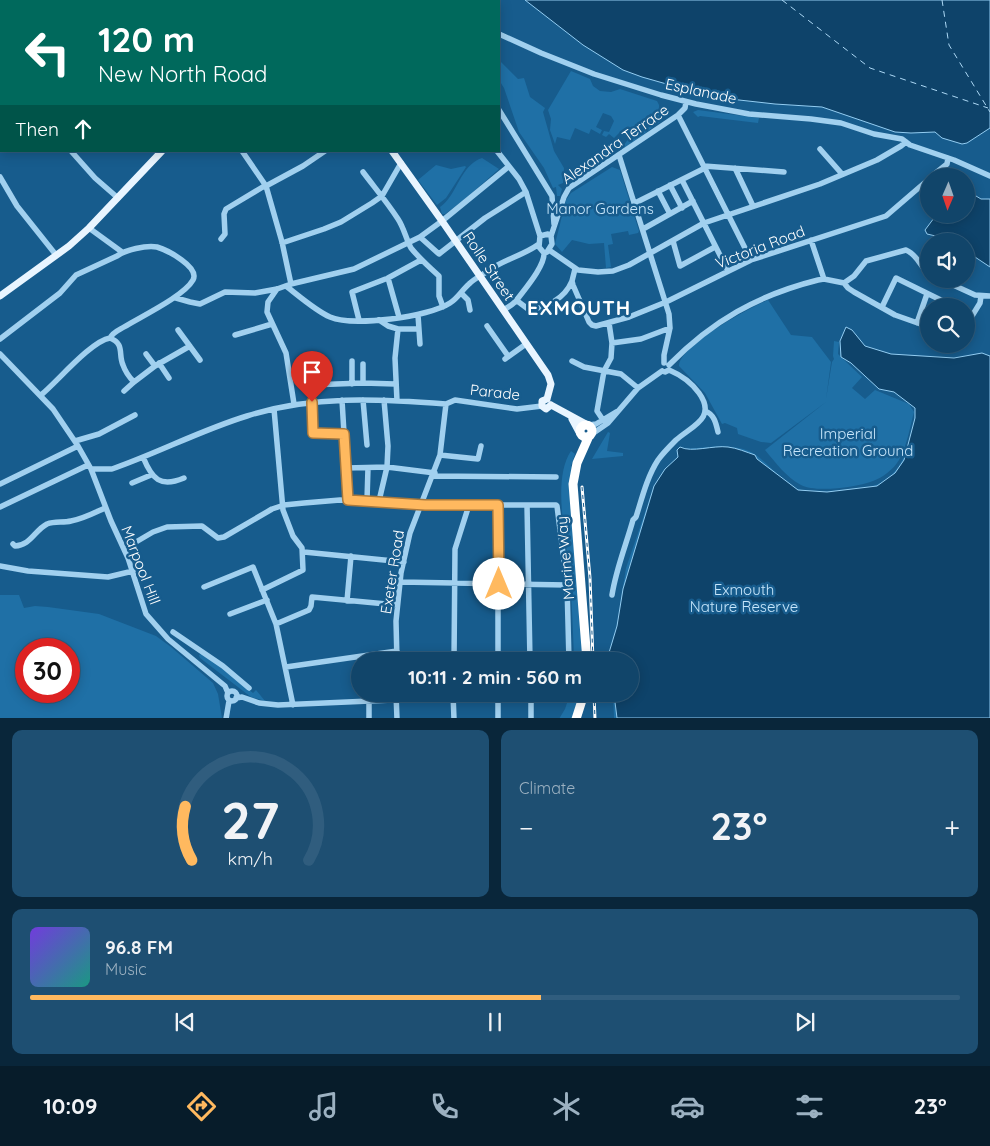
<!DOCTYPE html>
<meta charset="utf-8">
<style>
body{margin:0;font-family:Quicksand,sans-serif;background:#1e4f72;color:#f1f3f6;height:100vh;display:flex;flex-direction:column;font-size:19px;white-space:nowrap}
*{box-sizing:border-box;margin:0}
p{font-size:16px;color:#9cb1c1}
.icon{flex:none;width:28px;height:28px;fill:none;stroke:currentColor;stroke-width:2;stroke-linecap:round;stroke-linejoin:round}
.map{position:relative;height:718px;overflow:hidden}
.side{display:flex;flex-direction:column;gap:12px;padding:12px;background:#09263a;flex:1}
.side>*{flex:none}
.top-card{position:absolute;left:0px;top:0px;width:500px;height:152px;box-shadow:0 2px 12px #0003,0 0 0 1px #305d7e;background:#00695c;color:#fff;overflow:hidden}
.needle{width:32px;rotate:182deg}
.controls{position:absolute;left:920px;top:168px;display:grid;gap:10px}
.controls a{display:grid;place-items:center;width:55px;height:55px;border-radius:50%;background:#11456a;box-shadow:0 2px 12px #0003,0 0 0 1px #305d7e;font-size:25px}
.speed{position:absolute;left:15px;top:638px;display:flex;gap:10px;font-size:25px;font-weight:700;text-align:center}
.speed>*{display:grid;place-content:center;width:65px;height:65px;border-radius:50%;background:#11456a;box-shadow:0 2px 12px #0003,0 0 0 1px #305d7e;line-height:1}
.speed .limit{border:8px solid #d22;background:#fff;color:#111}
.pin{position:absolute;display:grid;place-items:center;width:42px;height:42px;color:#fff;margin:-51px -21px;border-radius:50% 50% 50% 0;rotate:-45deg;box-shadow:0 0 5px #0007}
.pin .icon{rotate:45deg}
.me{position:absolute;width:55px;margin:-28px;rotate:0deg;stroke-linejoin:round;filter:drop-shadow(0 0 4px #0008)}
.turn{display:flex;align-items:center;gap:18px;height:105px;padding:0 15px;font-size:22px}
.turn .icon{width:65px;height:65px;stroke-width:2.5}
.turn b{display:block;font-size:35px;line-height:42px}
.then{display:flex;align-items:center;height:48px;padding:0 15px;background:#0003;gap:10px;font-size:19px}
.big{font-size:38px;font-weight:700;line-height:1.1}
.side .tile{flex:1;display:flex;flex-direction:column;justify-content:center;gap:8px;min-width:0;padding:0 18px;border-radius:10px;background:#1e4f72}
.side .dial{align-items:center;gap:0}
.dial svg{height:130px;overflow:visible;fill:none;stroke:#305d7e;stroke-width:7;stroke-linecap:round;text-anchor:middle}
.dial text{fill:#f1f3f6;stroke:none}
.song{display:flex;align-items:center;gap:15px}
.cover{width:60px;height:60px;border-radius:8px;background:linear-gradient(135deg,hsl(260 70% 55%),hsl(170 70% 35%))}
.played{height:5px;border-radius:2px;background:linear-gradient(90deg,#ffb95f 55%,#305d7e 55%)}
.keys{display:flex;justify-content:space-around;direction:ltr}
.heat{display:flex;justify-content:space-between;align-items:center;font-size:28px;direction:ltr}
.side .tiles{flex:1;display:grid;gap:12px;grid-template-columns:1fr 1fr}
.tile:last-child{grid-column:span 2}
.trip{position:absolute;left:351px;top:652px;width:288px;height:50px;border-radius:25px;background:#11456a;box-shadow:0 2px 12px #0003,0 0 0 1px #305d7e;font-weight:700;line-height:50px;text-align:center}
.dock{display:flex;height:80px;justify-content:space-around;align-items:center;background:#071c2a;color:#9cb1c1}
.dock .icon{width:35px;height:35px}
.dock .active{color:#ffb95f}
.dock b{font-size:22px;color:#f1f3f6}
.map>svg:first-child{display:block}
</style>
<div class="map">
<svg width="990" height="719" viewBox="0 0 990 719">
<rect width="100%" height="100%" fill="#175c8d"/>
<path fill="#1f70a6" fill-rule="evenodd" d="M499,60L518,79L524,78L530,97L545,108L543,112L554,151L564,168L563,183L558,185L562,189L560,196H557L556,187L553,188L544,168L519,132L504,88L499,80Z
M571,71L590,79L593,86L600,91L611,92L620,89L657,101L659,105L660,122L622,150L620,144L622,143L624,145L629,138L619,133L614,138L609,134L606,137L602,135L604,131L609,132L614,121L611,116L603,113L596,127L602,130L600,134L591,129L589,134L575,128L570,140L557,137L555,144L550,130L551,119L548,110Z
M698,110L759,118L758,123L700,116L698,117L693,112Z
M482,158L499,169L464,200L445,214H442L440,207C457,196 460,165 482,158Z
M436,165L451,169L465,166L466,167L446,198L437,205L418,180Z
M612,167L620,170L639,231L638,233L629,235L628,231L611,234L613,244L608,245L611,267L606,268L604,243L589,244L572,240L562,252L555,244L566,200L571,193Z
M768,300L791,335L812,337L831,362L826,399L832,362L834,359L833,356L834,341L839,342L838,354L840,356V341L846,327L852,330L865,346L891,354L954,358L982,353L990,356V718H614L613,694H630V661H609L608,656L617,626L626,568L654,486L665,469L677,458L678,455L677,450L680,447L685,449C706,448 728,443 749,451C763,457 778,478 793,487C808,494 827,492 842,490C853,489 866,489 876,485C904,475 915,435 915,408L894,392L879,389L851,363L842,358L862,377L852,388L865,399L875,390L909,404L914,412C910,427 907,446 899,460C894,469 882,478 873,481C857,487 816,493 801,485C786,477 776,463 765,450L826,402L771,443L761,442L738,434L737,428L725,423L722,424L705,393L679,366C680,345 749,308 768,300Z
M608,432L610,433L607,451L623,453V456L592,459Z
M571,451L575,454L571,466L572,467L585,661H574C573,630 572,600 569,569C566,537 552,479 571,451Z
M0,595H19L24,608L35,606L48,607L99,614L156,636L171,647L213,683L218,694L222,718H0ZM26,649H69V691H26Z
M203,653L253,693L256,690L265,701L251,697L200,658L199,655Z
M570,694H581L573,718L559,719L565,709Z"/>
<path fill="#0e436a" stroke="#93cdf2" d="M525,0H990V128L967,143L962,144L942,138L935,132L911,133L895,132L822,107L775,104L712,97L642,77L623,70L583,45Z
M966,190L981,199H990V267L966,251V241C951,241 941,237 927,234L925,230L937,214H966Z
M846,327L852,330L865,346L891,354L954,358L982,353L990,356V718H617L614,694H630V661H609L608,656L617,626L623,589L654,486L665,469L678,457L677,450L680,447C692,453 713,445 728,447C737,448 746,452 755,455L757,459L798,490L827,492L877,486L895,473L904,460L915,418V408L894,392L879,389L851,363L841,357L840,341Z"/>
<g fill="none" stroke-linecap="round" stroke-linejoin="round">
<path stroke="#add9f6" stroke-width="1" stroke-dasharray="6 5" stroke-linecap="butt" d="M782,0L870,68L988,108
M942,0L949,45L990,112"/>
<path stroke="#a1d0ef" stroke-width="5.5" d="M154,0L180,1
M244,0V1
M313,0L317,1
M393,0L394,1
M462,0L463,1
M65,1V0
M185,1L205,0
M293,1L296,0
M337,1L338,0
M499,34L541,53L594,74L661,95L696,104L749,114L811,119L841,123L874,134L902,139L910,145L954,160L990,176
M499,110L552,196L554,224
M678,115L751,260
M820,149L842,174
M71,151L95,178L118,198
M242,151L266,186L282,242L291,284
M497,151L519,179L526,192L540,236
M619,155L669,314L670,328L664,355V363
M704,166L784,172
M735,168L753,206
M363,172C375,188 387,202 398,219C404,228 406,239 411,248C419,258 429,267 439,276V296L443,307
M932,176L947,164L948,158
M0,177L17,206L56,255
M682,180L728,271
M670,185L682,208
M266,186L303,166L325,151
M658,191L670,214
M635,203L705,168
M89,228L122,252
M643,229L693,201
M551,236L564,197L569,188L678,115L685,108L686,102
M420,237L439,254L485,218L526,192
M221,239L225,234L224,214L226,209L266,185
M811,240L824,279
M673,241L680,266L715,247
M282,243L324,229L341,222L372,203L382,196L401,163
M549,250L578,270L598,272L613,271L629,265L704,223L820,184L877,160L901,146L906,142
M547,252L552,244L551,236
M544,253L539,247L540,236L548,234L551,236
M575,269L572,281L573,285L589,322L592,325L596,326L629,317L666,302L751,260L886,216L929,179
M388,278L399,317
M940,279L975,295L990,296
M844,283L854,276L866,261L906,250C918,255 919,266 929,273
M844,283L848,288L854,292L895,315L929,327
M286,286C299,296 316,311 330,317C353,327 429,317 450,303C458,298 462,290 469,284C475,278 484,274 491,269C506,259 524,255 539,244
M277,289L268,302L267,312L286,353L294,404
M461,293L468,300L470,310
M176,298L190,302L200,304L225,292L255,293L277,289L291,284L354,269L420,237L442,221L508,167
M516,300L528,309C546,309 565,298 572,281
M882,307L896,278L953,306
M503,310C507,308 513,304 516,301C524,290 545,266 544,253
M418,315L420,344
M969,315L972,316L980,303L981,296
M359,320L352,292L388,278L421,260
M379,320L388,326L398,329L395,358L397,401
M917,323L927,294
M487,326L508,356
M398,329H419
M178,330L200,360
M235,335L272,324
M110,338C125,344 118,354 123,365C125,371 129,377 134,382L124,391
M0,339L60,293L76,275L117,256C125,250 146,245 157,247C167,250 200,267 193,280C184,296 142,316 124,327C119,330 113,332 110,338C91,341 57,382 41,395
M612,343L641,339L670,328
M0,354L53,409L78,446L91,469L111,521L128,558L146,614L168,639L225,686L228,693
M146,354L155,366
M505,359L526,344
M572,361L584,367L621,374L638,388
M159,363L169,378
M325,364V385
M669,365C712,321 758,295 818,280L824,279L844,283
M134,382L155,366L190,346
M363,383V364
M352,384V361
M342,400L348,500
M363,400L367,445
M705,411C714,414 716,423 718,432
M603,420L597,411L604,371L611,358L612,343L609,323
M589,425L596,424L616,412
M344,433H313L310,385L363,383L395,384
M592,434L608,423L638,388L662,371
M75,441L99,434L135,415
M440,455L478,459L481,446
M143,457C152,479 160,488 184,478
M346,468L387,467L435,473
M91,469H112C158,453 201,430 247,416C312,395 379,399 446,404L455,400L517,409L542,406
M433,476L556,477
M132,483L151,475
M0,484L78,446
M367,500L368,468
M379,501L387,467L388,446L384,400
M498,505V661
M527,505L530,661
M0,507L88,465
M13,544L15,546C30,546 35,530 47,524C55,521 63,523 71,521C83,519 94,513 105,508
M124,549L153,532L167,527L202,526L218,538L224,537L272,509L284,505L304,503L340,500L425,505H556L557,506L567,585L569,661
M304,552L404,562
M0,566L28,571L108,577L133,571
M400,582L567,585
M204,587L253,567L276,624L293,705
M262,590L299,572L303,570L302,548L293,536L283,510L274,409
M612,595C616,569 626,545 633,520L636,517C642,498 647,477 658,460C663,453 670,446 676,440C692,426 717,418 699,393C691,382 681,375 669,370L665,372L662,371
M347,601L351,556
M230,614L267,600
M276,624L309,610L311,606L312,597L397,605
M173,632L223,666L249,688
M397,661L396,621L401,573L410,533L440,455L446,404
M454,661L455,549L469,505
M286,667L397,651
M227 696a5 5 0 1 1 10 0a5 5 0 1 1-10 0Z
M396,694L397,719
M453,694L454,719
M498,694V719
M236,698L242,697L259,703L278,705L393,700L563,697L566,694
M369,701V719
M226,719L229,701
M531,719V696"/>
<path stroke="#e9f5ff" stroke-width="7" d="M392,151L442,221L548,375L551,384L547,399
M0,296L69,246L89,228L162,151
M547,399L542,401V406L546,409L551,405
M551,405L586,424
M572,419L579,432"/>
<path stroke="#fff" stroke-width="9" d="M580 431a6 6 0 1 1 12 0a6 6 0 1 1-12 0Z
M587,661L573,484L577,463L589,436
M576,719L584,694"/>
<defs>
<path id="rail" d="M582,487L590,578L593,661
M594,694L595,719"/>
</defs>
<use href="#rail" stroke="#fff" stroke-width="3"/>
<use href="#rail" stroke="#175c8d" stroke-width="1" stroke-dasharray="4" stroke-linecap="butt"/>
</g>
<g fill="none" stroke-linecap="round" stroke-linejoin="round">
<defs>
<path id="route" d="M312,402L313,433L344,434L348,500L425,505H498L499,584"/>
</defs>
<use href="#route" stroke="#a6783e" stroke-width="12"/>
<use href="#route" stroke="#ffb95f" stroke-width="9"/>
</g>
<g text-anchor="middle" dominant-baseline="central" stroke-width="5" stroke-linejoin="round" paint-order="stroke">
<g font-size="15" fill="#fff" stroke="#175c8d">
<text transform="translate(701 91) rotate(12)">Esplanade</text>
<text transform="translate(615 144) rotate(-35)">Alexandra Terrace</text>
<text transform="translate(760 247) rotate(-21)">Victoria Road</text>
<text transform="translate(489 266) rotate(56)">Rolle Street</text>
<text transform="translate(495 392) rotate(6)">Parade</text>
<text transform="translate(565 558) rotate(-95)">Marine Way</text>
<text transform="translate(141 565) rotate(69)">Marpool Hill</text>
<text transform="translate(392 572) rotate(-81)">Exeter Road</text>
</g>
<g font-size="15" fill="#c7e6fb" stroke="#175c8d">
<text x="600" y="208">Manor Gardens</text>
<text x="848" y="433">Imperial<tspan x="848" dy="17">Recreation Ground</tspan></text>
<text x="744" y="589">Exmouth<tspan x="744" dy="17">Nature Reserve</tspan></text>
</g>
<g font-size="20" font-weight="bold" letter-spacing="1" fill="#fff" stroke="#175c8d">
<text x="579" y="307">EXMOUTH</text>
</g>
</g>
</svg>
<div class="controls">
<a><svg class="needle" viewBox="-14 -14 28 28"><path d="M0-13l5 13h-10z" fill="#e53935"/><path d="M0 13l5-13h-10z" fill="#9cb1c1"/></svg></a>
<a><svg class="icon" aria-label="sound" viewBox="0 0 24 24"><path d="M4 9h4l5-4v14l-5-4H4zM17 9q2 3 0 6"/></svg></a>
<a><svg class="icon" aria-label="search" viewBox="0 0 24 24"><circle cx="10" cy="10" r="6"/><path d="M15 15l6 6"/></svg></a>
</div>
<div class="speed"><div class="limit">30</div></div>
<div class="pin" style="left:312px;top:402px;background:#d93025"><svg class="icon" aria-label="arrive" viewBox="0 0 24 24"><path d="M6 21V4h12l-3 4 3 4H6"/></svg></div>
<svg class="me" style="left:499px;top:584px" viewBox="-20 -20 40 40"><circle r="19" fill="#fff"/><path d="M0-13L10 11 0 6-10 11z" fill="#ffb95f"/></svg>
<div class="trip">10:11 · 2 min · 560 m</div>
<div class="top-card">
<div class="turn"><svg class="icon" aria-label="left" viewBox="0 0 24 24"><path d="M17 20v-9H6M10 6l-5 5 5 5"/></svg><div><b>120 m</b>New North Road</div></div>
<div class="then">Then<svg class="icon" aria-label="ahead" viewBox="0 0 24 24"><path d="M12 20V5M6 11l6-6 6 6"/></svg></div>
</div>
</div>
<section class="side">
<div class="tiles">
<div class="tile dial"><svg viewBox="0 0 100 80">
<path d="M14 69A42 42 0 1 1 86 69"/>
<path d="M14 69A42 42 0 0 1 10 36" stroke="#ffb95f"/>
<text x="50" y="56" font-size="32" font-weight="700">27</text>
<text x="50" y="72" font-size="11">km/h</text>
</svg></div>
<div class="tile"><p>Climate</p>
<div class="heat"><a>−</a><b class="big">23°</b><a>+</a></div>
</div>
<div class="tile">
<div class="song"><i class="cover"></i><div><b>96.8 FM</b><p>Music</p></div></div>
<div class="played"></div>
<div class="keys"><svg class="icon" aria-label="previous" viewBox="0 0 24 24"><path d="M18 5L8 12l10 7zM5 5v14"/></svg><svg class="icon" aria-label="pause" viewBox="0 0 24 24"><path d="M8 5v14M16 5v14"/></svg><svg class="icon" aria-label="next" viewBox="0 0 24 24"><path d="M6 5l10 7-10 7zM19 5v14"/></svg></div>
</div>
</div>
</section>
<nav class="dock">
<b>10:09</b>
<svg class="icon active" aria-label="directions" viewBox="0 0 24 24"><path d="M12 3l9 9-9 9-9-9zM9 14v-3h6M13 9l2 2-2 2"/></svg>
<svg class="icon" aria-label="music" viewBox="0 0 24 24"><path d="M9 18V5l10-2v13"/><circle cx="6" cy="18" r="3"/><circle cx="16" cy="16" r="3"/></svg>
<svg class="icon" aria-label="phone" viewBox="0 0 24 24"><path d="M5 4h4l2 5-3 2q2 4 5 5l2-3 5 2v4C11 20 4 13 5 4z"/></svg>
<svg class="icon" aria-label="climate" viewBox="0 0 24 24"><path d="M12 3v18M4 7l16 10M4 17L20 7"/></svg>
<svg class="icon" aria-label="car" viewBox="0 0 24 24"><path d="M5 17H2v-5l4-1 3-4h7l3 4 3 1v5h-3M9 17h6M6 11h13"/><circle cx="7" cy="17" r="2"/><circle cx="17" cy="17" r="2"/></svg>
<svg class="icon" aria-label="filters" viewBox="0 0 24 24"><path d="M4 7h16M4 17h16"/><circle cx="9" cy="7" r="2"/><circle cx="15" cy="17" r="2"/></svg>
<b>23°</b>
</nav>
